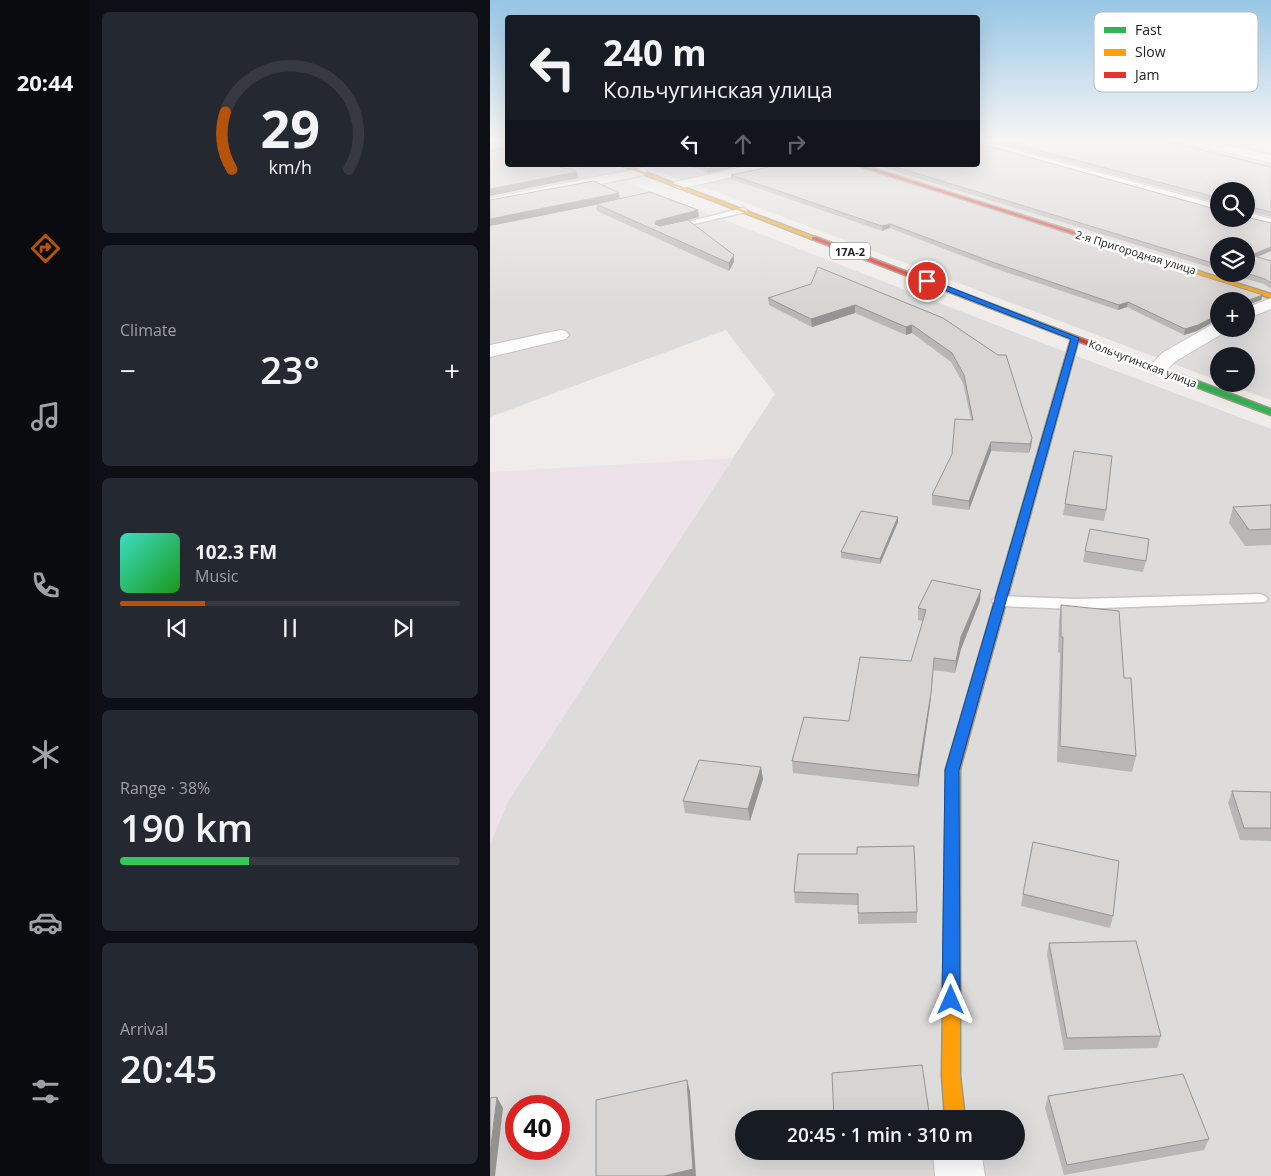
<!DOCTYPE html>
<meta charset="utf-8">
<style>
body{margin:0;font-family:"Open Sans",sans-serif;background:#242831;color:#f1f3f6;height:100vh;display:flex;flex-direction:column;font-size:19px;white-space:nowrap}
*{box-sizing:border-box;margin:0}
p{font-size:16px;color:#9ea1a6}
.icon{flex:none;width:28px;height:28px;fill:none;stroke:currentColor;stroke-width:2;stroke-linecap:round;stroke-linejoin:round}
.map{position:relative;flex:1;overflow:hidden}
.panel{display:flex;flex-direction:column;gap:12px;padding:12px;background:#0d0f14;width:400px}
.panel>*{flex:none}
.banner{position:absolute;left:15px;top:15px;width:475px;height:152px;border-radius:5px;box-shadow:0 5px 20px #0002;background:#171b24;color:#f1f3f6;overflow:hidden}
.buttons{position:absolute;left:720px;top:182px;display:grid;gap:10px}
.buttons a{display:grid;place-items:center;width:45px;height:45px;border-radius:50%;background:#171b24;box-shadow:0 5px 20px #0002;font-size:25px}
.speed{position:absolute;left:15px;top:1095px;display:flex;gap:10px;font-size:25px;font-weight:700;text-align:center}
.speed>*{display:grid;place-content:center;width:65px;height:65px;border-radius:50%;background:#171b24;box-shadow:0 5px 20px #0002;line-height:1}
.speed .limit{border:8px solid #d22;background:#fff;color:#111}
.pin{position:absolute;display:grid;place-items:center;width:42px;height:42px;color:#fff;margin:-21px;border:2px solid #fff;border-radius:50%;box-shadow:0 1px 5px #0007}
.me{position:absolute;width:55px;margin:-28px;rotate:0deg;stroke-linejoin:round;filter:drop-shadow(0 0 4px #0008)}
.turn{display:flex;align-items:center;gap:18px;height:105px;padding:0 15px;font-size:22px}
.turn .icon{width:65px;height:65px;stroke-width:2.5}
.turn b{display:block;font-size:35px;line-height:42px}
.lanes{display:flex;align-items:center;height:48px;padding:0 15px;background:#0003;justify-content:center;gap:25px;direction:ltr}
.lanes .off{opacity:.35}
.big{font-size:38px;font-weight:600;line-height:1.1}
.panel .card{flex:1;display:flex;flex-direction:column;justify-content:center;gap:8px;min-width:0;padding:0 18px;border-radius:8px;background:#242831}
.panel .dial{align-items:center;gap:0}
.dial svg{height:130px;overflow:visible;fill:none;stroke:#363941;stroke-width:7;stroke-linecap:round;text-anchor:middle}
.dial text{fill:#f1f3f6;stroke:none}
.song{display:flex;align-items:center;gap:15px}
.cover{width:60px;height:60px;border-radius:8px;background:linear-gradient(135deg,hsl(170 70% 55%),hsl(120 70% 35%))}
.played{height:5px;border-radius:2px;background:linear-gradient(90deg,#b45309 25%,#363941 25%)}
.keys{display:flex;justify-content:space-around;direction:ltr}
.heat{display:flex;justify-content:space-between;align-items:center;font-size:28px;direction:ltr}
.charge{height:8px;border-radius:4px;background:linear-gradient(90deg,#34c759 38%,#363941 0)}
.trip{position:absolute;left:245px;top:1110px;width:290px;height:50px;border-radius:25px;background:#171b24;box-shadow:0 5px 20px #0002;font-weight:600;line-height:50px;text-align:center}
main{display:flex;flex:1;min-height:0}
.menu{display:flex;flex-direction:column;width:90px;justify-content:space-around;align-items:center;background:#090b0e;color:#9ea1a6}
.menu .icon{width:35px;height:35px}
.menu .selected{color:#b45309}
.menu b{font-size:22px;color:#f1f3f6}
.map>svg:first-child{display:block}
</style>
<main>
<nav class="menu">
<b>20:44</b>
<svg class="icon selected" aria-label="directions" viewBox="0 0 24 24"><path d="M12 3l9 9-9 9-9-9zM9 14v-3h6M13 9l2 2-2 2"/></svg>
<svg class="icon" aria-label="music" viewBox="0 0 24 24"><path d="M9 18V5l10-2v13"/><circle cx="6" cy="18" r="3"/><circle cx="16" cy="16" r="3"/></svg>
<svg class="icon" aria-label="phone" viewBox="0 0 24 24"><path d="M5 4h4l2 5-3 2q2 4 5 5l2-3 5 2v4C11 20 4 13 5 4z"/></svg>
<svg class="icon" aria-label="climate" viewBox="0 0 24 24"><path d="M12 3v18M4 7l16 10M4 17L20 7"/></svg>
<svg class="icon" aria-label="car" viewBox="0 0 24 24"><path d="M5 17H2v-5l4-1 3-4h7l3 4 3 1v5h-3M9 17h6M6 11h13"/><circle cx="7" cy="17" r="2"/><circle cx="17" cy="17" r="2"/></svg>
<svg class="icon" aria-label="filters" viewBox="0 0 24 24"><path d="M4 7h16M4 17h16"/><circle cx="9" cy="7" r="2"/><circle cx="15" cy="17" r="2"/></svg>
</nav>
<section class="panel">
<div class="card dial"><svg viewBox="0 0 100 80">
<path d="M14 69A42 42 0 1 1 86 69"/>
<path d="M14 69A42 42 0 0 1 10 34" stroke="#b45309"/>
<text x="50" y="56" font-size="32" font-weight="700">29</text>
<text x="50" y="72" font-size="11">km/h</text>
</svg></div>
<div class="card"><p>Climate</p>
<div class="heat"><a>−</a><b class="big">23°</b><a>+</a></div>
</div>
<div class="card">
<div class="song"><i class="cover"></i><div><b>102.3 FM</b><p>Music</p></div></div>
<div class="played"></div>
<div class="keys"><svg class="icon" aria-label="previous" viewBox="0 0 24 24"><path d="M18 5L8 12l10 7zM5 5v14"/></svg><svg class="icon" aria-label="pause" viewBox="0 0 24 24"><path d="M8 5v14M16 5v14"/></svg><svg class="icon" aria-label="next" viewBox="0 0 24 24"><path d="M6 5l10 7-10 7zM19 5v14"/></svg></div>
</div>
<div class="card"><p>Range · 38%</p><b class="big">190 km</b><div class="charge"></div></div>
<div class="card"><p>Arrival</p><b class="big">20:45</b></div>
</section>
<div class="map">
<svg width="781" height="1176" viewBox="0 0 781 1176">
<rect width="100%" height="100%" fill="#efece9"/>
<path fill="#dedcdb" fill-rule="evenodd" d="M17,140L18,165H92L589,357L781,429V1176H0V844L18,801L285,394L236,330L0,417V141ZM26,1106H69V1149H26ZM254,1119H526V1151H254Z
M488,140H726L781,153V400L736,384H756V356H729V381L224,191L148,165H488ZM729,191H756V219H729ZM729,246H756V274H729ZM729,301H756V329H729Z"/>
<path fill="#ede2ea" d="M243,458L18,801L0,844V472Z"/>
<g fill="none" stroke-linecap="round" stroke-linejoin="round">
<defs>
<path id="lane" d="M253,208L257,210L256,212L182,229L178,227Z
M770,594L775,596L778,599L775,602L586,609L510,606L505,604L502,601L505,598L510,596L586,599Z"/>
<path id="street" d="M488,140L729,205V213L488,146Z
M694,140H714L781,155V163L696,142Z
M263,165H285L279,169L189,189L183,185L184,182Z
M151,168L155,169L157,172L155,175L0,206V198Z
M756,212L781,219V227L751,219H756Z
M781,298V309L756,319V308Z
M729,323V329H737L735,332L686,361L674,373L667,375L660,373L657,369L672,353L723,324Z
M70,330L76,331L79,335L76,339L0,357V345Z
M443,1151H491L495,1176H445Z"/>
<path id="fast" d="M680,373H686L781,409V415L680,377Z"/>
<path id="slow" d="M130,165H136L327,238L322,239Z
M593,235L781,294V298L593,237Z
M463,764L468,765L470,769V1076L475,1119H455L452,1076L456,769L458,765Z"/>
<path id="jam" d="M365,165H372L598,236L593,237Z
M322,237H326L687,375L680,377L588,341L470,769L468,773L463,774L458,773L456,769L581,339L322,239Z"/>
</defs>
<use href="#lane" stroke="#c6c5c4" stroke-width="3"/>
<use href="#street" stroke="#c6c5c4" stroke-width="2"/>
<use href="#fast" stroke="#9a9880" stroke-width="3"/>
<use href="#slow" stroke="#9a9880" stroke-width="3"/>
<use href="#jam" stroke="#9a9880" stroke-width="3"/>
<use href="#lane" fill="#fdfcfc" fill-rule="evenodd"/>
<use href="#street" fill="#fdfcfc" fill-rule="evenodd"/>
<use href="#fast" fill="#30b455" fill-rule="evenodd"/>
<use href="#slow" fill="#ff9f0a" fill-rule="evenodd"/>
<use href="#jam" fill="#e5322d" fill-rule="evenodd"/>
</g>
<path fill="#b9b6b5" d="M495,140H680V142L781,167V217L756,210L729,191V203Z
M197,165H254L218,173Z
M385,165H488L729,210L781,223V251L767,257L781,261V289L774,284L739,274H756L729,246V270Z
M362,166L773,295L771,300L729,301V321L723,322L707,331L694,335L637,307L628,310L501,267L400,228L392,231L241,179V175L279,167Z
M130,199L209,217L198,220L244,255V262L239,271L107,211L106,204Z
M321,284L453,318L542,438L541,447L539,453L501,451L479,510L442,505V495L481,420L473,383L461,362L422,333L416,335L365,313L322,327L279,305L278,298Z
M575,504L616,510L614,521L573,515Z
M781,505V545L755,546L739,523L743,507Z
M408,517V522L390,564L351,558V552Z
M595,551L656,561L653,572L593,562Z
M490,601L471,649L465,673L443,670L440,705L428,787L303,773L302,761L359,721L421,661L433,621L428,620V608Z
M571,605L634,678L646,756L642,772L567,762L570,653L568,652L569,621Z
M271,767L273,779L260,821L195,813L193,801Z
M742,791L781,792V841L750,840L738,803Z
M308,854L427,912V923L368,924V905L305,903L304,892Z
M533,894L623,916L620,928L531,906Z
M559,943L671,1036L667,1048L574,1050L557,955Z
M558,1096L719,1139L714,1150L574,1175L555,1108Z"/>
<path fill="#969493" d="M235,165H254L218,173L217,169Z
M87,172L89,178L0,196V189Z
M129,193L130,200L0,226V219Z
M208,210L209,217L167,228L166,232V221Z
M400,224V228L392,231V226Z
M781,247V251L760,260L761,255Z
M244,255V262L239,271V263Z
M773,295L771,300L756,306V301Z
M638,302L637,307L628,310L629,305Z
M365,305V313L322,327L321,319Z
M729,316V321L723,322L707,331L694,335L695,329L724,317Z
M422,325V333L416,335V327Z
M542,438L541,447L539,453L540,444Z
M501,442V451L479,510V501Z
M408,517V522L390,564V559Z
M491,590L490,601L471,649L465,673L466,661L471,637Z
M443,670L440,705L428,787V775Z
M271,767L273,779L260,821L258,809Z
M197,1080L200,1091L206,1176H174Z
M7,1097L13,1108L5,1176H0V1153Z"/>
<path fill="#d7d4d2" stroke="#969493" d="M510,140H681L680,142L781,167V212L758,206L756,207V191H729V198Z
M488,143L729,210V219H756V217L781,223V247L761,255L781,261V283L775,279L756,273V246H729V265L399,165H488Z
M18,148V165H67L75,169L79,168L87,172L0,189V151Z
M207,165H235L217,169Z
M282,165H362L773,295L756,301H729V316L724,317L708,325L695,329L638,302L629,305L502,262L400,224L392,226L241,175L279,167Z
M104,181L129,193L0,219V200Z
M160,192L208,210L166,221L165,224L170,226L198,220L244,255L239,263L106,204Z
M328,267L453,318L508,355H516L542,438L540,444L501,442L479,501L442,495L462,454L465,419L483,420L474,375L462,353L422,325L416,327L365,305L321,319L278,298L321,284Z
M584,451L622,456L616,510L575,504Z
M781,505V529L759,530L743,507Z
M371,511L408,517L390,559L351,552Z
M600,529L659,539L656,561L595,551Z
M442,580L491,590L471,637L466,661L444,658L441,693L428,775L302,761L314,717L359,721L370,657L421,661L436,610L428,608Z
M571,605L629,611L634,678H641L646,756L570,746L573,637H571Z
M209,760L271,767L258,809L193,801Z
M742,791L781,792V828H754Z
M543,842L629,861L623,916L533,894Z
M424,846L427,912L368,913V894L304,892L308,854H367V847Z
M646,941L671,1036L577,1038L559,943Z
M432,1065L440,1119H344L342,1073Z
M693,1074L719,1139L577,1165L558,1096Z
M197,1080L203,1169L174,1176H106V1100Z
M7,1097L0,1153V1098Z"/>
<linearGradient id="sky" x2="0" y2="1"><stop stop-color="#97c6e6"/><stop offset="0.46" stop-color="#f8f6f5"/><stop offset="1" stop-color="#f8f6f5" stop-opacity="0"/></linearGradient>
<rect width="781" height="305" fill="url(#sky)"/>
<path fill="#1a73e8" stroke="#114b97" d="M434,279H439L589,338L469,770L470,1000L467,1006L461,1008L455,1006L452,1000L455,770L581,339L434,282Z"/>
<g text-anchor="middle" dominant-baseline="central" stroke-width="5" stroke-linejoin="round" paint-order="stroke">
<rect fill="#fff" stroke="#646464" stroke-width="1" x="340" y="242.5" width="40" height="17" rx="4"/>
<g font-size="11" font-weight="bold" fill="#212121">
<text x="360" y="251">17А-2</text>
</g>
<g font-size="11" fill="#212121" stroke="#fff">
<text transform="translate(646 252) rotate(17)">2-я Пригородная улица</text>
<text transform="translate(653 363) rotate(21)">Кольчугинская улица</text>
</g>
</g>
<rect x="604" y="12" width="164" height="80" rx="8" fill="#fff" stroke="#bcbcbc" stroke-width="1"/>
<rect x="614" y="27" width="22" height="6" fill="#30b455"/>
<rect x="614" y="49" width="22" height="7" fill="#ff9f0a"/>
<rect x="614" y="72" width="22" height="6" fill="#e5322d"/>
<g font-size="14" fill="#212121">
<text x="645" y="35">Fast</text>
<text x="645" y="57">Slow</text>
<text x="645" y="80">Jam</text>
</g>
</svg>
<div class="buttons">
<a><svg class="icon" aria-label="search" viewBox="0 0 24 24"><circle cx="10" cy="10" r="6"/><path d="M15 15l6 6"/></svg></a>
<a><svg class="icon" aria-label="layers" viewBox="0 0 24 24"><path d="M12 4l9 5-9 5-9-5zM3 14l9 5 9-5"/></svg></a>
<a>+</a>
<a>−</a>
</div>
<div class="speed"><div class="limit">40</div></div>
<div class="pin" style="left:437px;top:281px;background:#d93025"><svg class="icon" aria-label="arrive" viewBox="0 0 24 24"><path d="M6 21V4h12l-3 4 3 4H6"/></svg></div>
<svg class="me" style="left:461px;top:1000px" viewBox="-20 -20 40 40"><path d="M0-17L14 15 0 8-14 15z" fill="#1a73e8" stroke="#fff" stroke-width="4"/></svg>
<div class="trip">20:45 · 1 min · 310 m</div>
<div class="banner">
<div class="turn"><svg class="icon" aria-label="left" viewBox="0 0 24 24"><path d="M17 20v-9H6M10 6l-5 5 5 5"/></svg><div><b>240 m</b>Кольчугинская улица</div></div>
<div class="lanes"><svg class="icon" aria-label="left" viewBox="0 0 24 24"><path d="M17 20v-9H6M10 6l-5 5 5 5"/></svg><svg class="icon off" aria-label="ahead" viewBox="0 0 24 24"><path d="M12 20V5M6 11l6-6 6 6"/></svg><svg class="icon off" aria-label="right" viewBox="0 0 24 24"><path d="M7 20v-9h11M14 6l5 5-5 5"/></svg></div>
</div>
</div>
</main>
